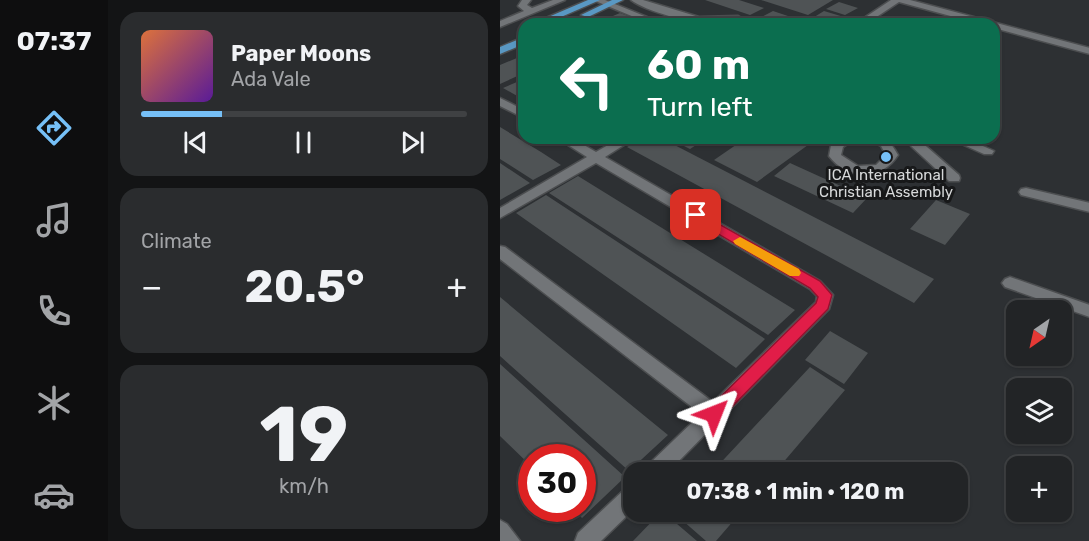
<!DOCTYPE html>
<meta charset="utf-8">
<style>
body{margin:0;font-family:Rubik,sans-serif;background:#2a2c2e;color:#f1f3f6;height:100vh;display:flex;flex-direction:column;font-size:22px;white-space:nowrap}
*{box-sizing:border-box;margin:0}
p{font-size:20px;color:#a2a4a7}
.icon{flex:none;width:33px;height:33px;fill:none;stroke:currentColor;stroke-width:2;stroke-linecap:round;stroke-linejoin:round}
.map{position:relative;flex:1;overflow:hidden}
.side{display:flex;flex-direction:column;gap:12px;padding:12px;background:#131415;width:392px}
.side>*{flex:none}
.banner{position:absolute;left:18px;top:18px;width:482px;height:126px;border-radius:18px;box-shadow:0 2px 4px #0004,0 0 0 2px #3f4143;background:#0b6e4f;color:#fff;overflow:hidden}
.needle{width:39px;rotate:214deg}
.fabs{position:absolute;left:506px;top:300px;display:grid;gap:12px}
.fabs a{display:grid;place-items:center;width:66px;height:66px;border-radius:12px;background:#222426;box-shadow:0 2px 4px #0004,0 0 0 2px #3f4143;font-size:30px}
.speed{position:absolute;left:18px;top:444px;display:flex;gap:12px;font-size:30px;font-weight:700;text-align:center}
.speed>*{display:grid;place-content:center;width:78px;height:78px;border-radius:50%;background:#222426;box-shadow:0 2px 4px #0004,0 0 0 2px #3f4143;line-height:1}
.speed .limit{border:9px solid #d22;background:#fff;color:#111}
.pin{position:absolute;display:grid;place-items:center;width:51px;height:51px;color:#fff;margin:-26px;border-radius:12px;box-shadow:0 3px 9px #0006}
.me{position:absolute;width:66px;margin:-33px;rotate:45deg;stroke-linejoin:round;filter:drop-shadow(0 0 4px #0008)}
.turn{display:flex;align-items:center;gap:21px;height:126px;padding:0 30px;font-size:27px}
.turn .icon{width:78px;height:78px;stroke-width:2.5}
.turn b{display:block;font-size:42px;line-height:51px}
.big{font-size:45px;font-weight:700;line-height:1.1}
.side .widget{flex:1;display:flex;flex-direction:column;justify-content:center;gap:9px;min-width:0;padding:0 21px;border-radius:18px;background:#2a2c2e}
.side .dial{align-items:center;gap:0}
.dial b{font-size:78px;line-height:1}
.song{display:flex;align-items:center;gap:18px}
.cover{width:72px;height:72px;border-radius:9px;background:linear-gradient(135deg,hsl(20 70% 55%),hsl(270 70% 35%))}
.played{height:6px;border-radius:3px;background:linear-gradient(90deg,#76c0f7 25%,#3f4143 25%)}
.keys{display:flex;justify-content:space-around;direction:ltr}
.heat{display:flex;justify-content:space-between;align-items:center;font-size:33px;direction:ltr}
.trip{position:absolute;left:123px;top:462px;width:345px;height:60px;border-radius:18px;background:#222426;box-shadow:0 2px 4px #0004,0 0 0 2px #3f4143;font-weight:700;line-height:60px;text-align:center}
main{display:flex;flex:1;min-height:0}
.tab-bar{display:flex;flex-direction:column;width:108px;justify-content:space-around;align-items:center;background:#0e0e0f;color:#a2a4a7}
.tab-bar .icon{width:42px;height:42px}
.tab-bar .selected{color:#76c0f7}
.tab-bar b{font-size:27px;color:#f1f3f6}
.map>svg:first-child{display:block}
</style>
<main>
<nav class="tab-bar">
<b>07:37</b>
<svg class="icon selected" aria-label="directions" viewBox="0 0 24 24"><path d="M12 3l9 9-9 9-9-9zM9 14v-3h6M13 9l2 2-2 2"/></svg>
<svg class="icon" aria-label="music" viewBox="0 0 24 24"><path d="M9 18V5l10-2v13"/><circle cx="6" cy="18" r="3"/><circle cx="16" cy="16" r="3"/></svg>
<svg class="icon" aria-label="phone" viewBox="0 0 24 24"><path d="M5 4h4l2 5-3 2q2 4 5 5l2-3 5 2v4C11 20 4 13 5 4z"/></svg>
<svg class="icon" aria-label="climate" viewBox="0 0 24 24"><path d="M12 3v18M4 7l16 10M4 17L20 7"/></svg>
<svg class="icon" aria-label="car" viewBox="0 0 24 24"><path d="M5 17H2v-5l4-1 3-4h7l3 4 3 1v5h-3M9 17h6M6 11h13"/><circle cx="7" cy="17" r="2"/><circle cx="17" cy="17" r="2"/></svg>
</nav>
<section class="side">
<div class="widget">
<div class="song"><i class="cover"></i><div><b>Paper Moons</b><p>Ada Vale</p></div></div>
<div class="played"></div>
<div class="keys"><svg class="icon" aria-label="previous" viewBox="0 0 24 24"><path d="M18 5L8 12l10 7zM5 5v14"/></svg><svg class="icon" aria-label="pause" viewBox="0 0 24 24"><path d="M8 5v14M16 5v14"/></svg><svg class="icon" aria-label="next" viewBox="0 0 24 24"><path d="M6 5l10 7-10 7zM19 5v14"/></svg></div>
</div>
<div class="widget"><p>Climate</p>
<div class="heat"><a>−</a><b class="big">20.5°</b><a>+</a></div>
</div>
<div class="widget dial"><b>19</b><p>km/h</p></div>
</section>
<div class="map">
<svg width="590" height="541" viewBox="0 0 590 541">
<rect width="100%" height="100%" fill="#2d3033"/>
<path fill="#4f5355" d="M205,0H239L264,8L250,15Z
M261,0H333L308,15Z
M339,2L358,8L345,15L326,9Z
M273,11L303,21L297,24H248Z
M324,11L344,17L332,24L311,19Z
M120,13L139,20L131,24H94Z
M24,55V73L0,84V65Z
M24,79V94L19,97L3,88Z
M0,127L41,152L61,165L33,180L0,159Z
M142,138H161L434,279L414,303L127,147Z
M168,138H207L190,149Z
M246,138H293L308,145L257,182L214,160Z
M0,163L30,183L0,200Z
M290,163L367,198L353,213L274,176Z
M78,176L175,236L295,310L268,335L49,193Z
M46,195L171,277L265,339L236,368L16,213Z
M436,200L470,214L445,245L410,229Z
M0,297L43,333L168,435L129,471L0,356Z
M330,331L368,353L344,384L305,360Z
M0,364L125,477L82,518L73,508H82V458H32V467L0,436Z
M310,367L345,390L275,472H212Z
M161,512H163L197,541H133Z
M175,512H241L216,541H206L174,513Z"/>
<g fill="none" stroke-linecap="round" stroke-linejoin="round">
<defs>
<path id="minor" d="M22,0H31L27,5L32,8L53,0H65L0,27V21L24,11L18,6Z
M93,0H105L164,24H151Z
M131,0H143L199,17L238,16L243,19C222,33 149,14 131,0Z
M391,0H410L590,48V54L494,28V24H480L399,2L366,24H355Z
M0,98L24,110V118L0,106Z
M57,138H72L96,152L120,138H135L105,157L320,281L333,295L329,309L168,472H145L148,465L201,414L0,259V246L5,247L213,402L316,302L317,296L310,289L96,163L0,218V208L87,157Z
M341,138H356L343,147L341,155L358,166L376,165L386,155L381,146L365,138C385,138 388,137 398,155C382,181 347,180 329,156L331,145Z
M448,138H465L494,151L492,154H484Z
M415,139L419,140L459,175L460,178L459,181H449L411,146V140Z
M526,188L590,203V212L521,195L519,192L521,189Z
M510,277L590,305V317L505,287L502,283L505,279Z
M134,484V509L101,541H75L78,533L127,487Z
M0,520L7,524L20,541H0Z"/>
<path id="major" d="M88,0H100L45,24H32Z
M112,0H123L88,17L81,15Z
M24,37V44L0,54V47Z"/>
</defs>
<use href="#minor" stroke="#4c4e50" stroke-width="3"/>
<use href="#major" stroke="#4c4e50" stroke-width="3"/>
<use href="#minor" fill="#727578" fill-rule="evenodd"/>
<use href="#major" fill="#5998c3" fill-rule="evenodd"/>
</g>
<path fill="#e11d48" stroke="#92132f" stroke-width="1.5" d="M196,211L320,281L332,295L328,309L220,419L214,421L208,419L205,414L208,409L316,303L318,297L310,288L191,218L189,215Z"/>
<path fill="#f59e0b" d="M240,237L299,269L301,273L299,276H290L235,244L233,241Z"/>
<circle fill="#76c0f7" stroke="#171819" stroke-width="2" cx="386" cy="157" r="6"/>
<g text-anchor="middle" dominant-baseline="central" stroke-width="6" stroke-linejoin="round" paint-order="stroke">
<g font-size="15" fill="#d7d9da" stroke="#171819">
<text x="386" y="175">ICA International<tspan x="386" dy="17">Christian Assembly</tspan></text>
</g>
</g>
</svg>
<div class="fabs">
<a><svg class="needle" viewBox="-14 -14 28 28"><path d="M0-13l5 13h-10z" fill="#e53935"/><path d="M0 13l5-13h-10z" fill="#a2a4a7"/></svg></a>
<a><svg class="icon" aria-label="layers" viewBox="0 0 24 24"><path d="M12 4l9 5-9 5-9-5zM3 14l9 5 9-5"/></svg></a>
<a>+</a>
</div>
<div class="speed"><div class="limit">30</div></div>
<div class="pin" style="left:196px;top:215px;background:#d93025"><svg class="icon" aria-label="arrive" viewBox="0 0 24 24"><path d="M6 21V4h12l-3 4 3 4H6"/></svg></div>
<svg class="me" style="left:214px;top:414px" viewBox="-20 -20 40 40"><path d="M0-17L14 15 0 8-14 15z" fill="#e11d48" stroke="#fff" stroke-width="4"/></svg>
<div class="trip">07:38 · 1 min · 120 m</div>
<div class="banner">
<div class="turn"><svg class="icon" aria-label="left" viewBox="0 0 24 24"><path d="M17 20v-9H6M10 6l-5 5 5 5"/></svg><div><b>60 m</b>Turn left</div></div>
</div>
</div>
</main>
